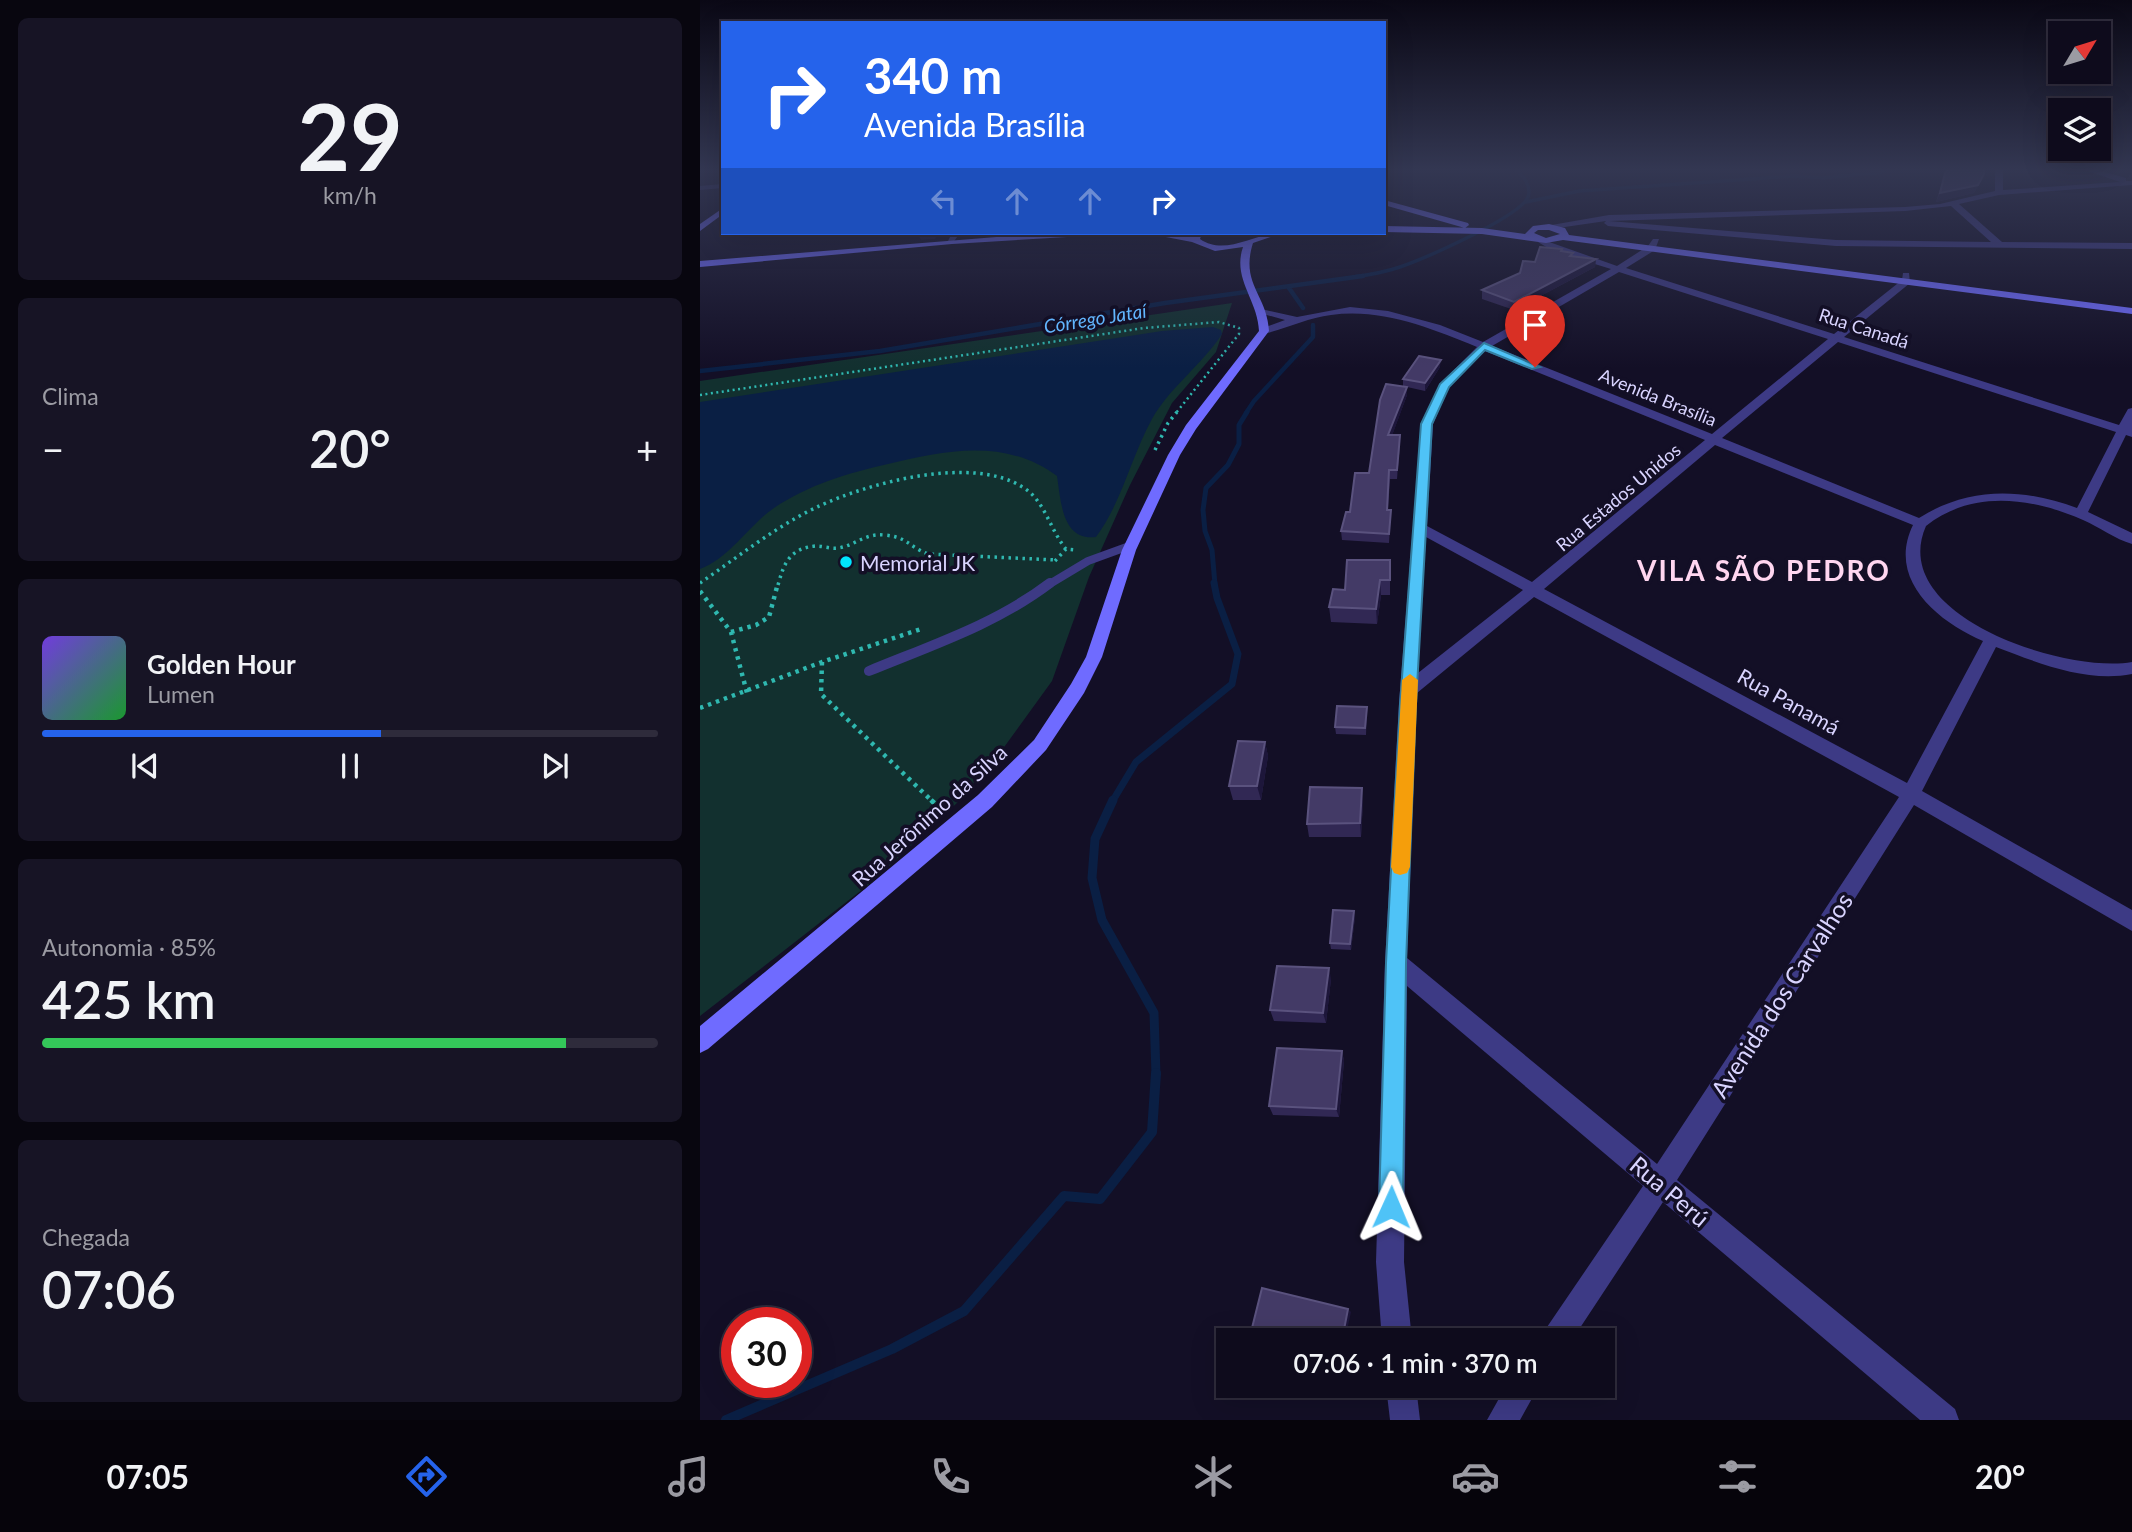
<!DOCTYPE html>
<html lang="pt">
<meta charset="utf-8">
<style>
body{margin:0;font-family:Lato,sans-serif;background:#171425;color:#f1f3f6;height:100vh;display:flex;flex-direction:column;font-size:26px;white-space:nowrap}
*{box-sizing:border-box;margin:0}
p{font-size:23px;color:#9b9ba3}
.icon{flex:none;width:38px;height:38px;fill:none;stroke:currentColor;stroke-width:2;stroke-linecap:round;stroke-linejoin:round}
.map{position:relative;flex:1;overflow:hidden}
.details{display:flex;flex-direction:column;gap:18px;padding:18px;background:#08060f;width:700px}
.details>*{flex:none}
.top-card{position:absolute;left:21px;top:21px;width:665px;height:214px;border-radius:0px;box-shadow:0 7px 28px #0002,0 0 0 2px #2e2b3b;background:#2563eb;color:#fff;overflow:hidden}
.needle{width:46px;rotate:52deg}
.buttons{position:absolute;left:1348px;top:21px;display:grid;gap:14px}
.buttons a{display:grid;place-items:center;width:63px;height:63px;border-radius:0px;background:#0e0b1c;box-shadow:0 7px 28px #0002,0 0 0 2px #2e2b3b;font-size:35px}
.speed{position:absolute;left:21px;top:1307px;display:flex;gap:14px;font-size:35px;font-weight:700;text-align:center}
.speed>*{display:grid;place-content:center;width:91px;height:91px;border-radius:50%;background:#0e0b1c;box-shadow:0 7px 28px #0002,0 0 0 2px #2e2b3b;line-height:1}
.speed .limit{border:10px solid #d22;background:#fff;color:#111}
.pin{position:absolute;display:grid;place-items:center;width:60px;height:60px;color:#fff;margin:-72px -30px;border-radius:50% 50% 50% 0;rotate:-45deg;box-shadow:0 0 7px #0007}
.pin .icon{rotate:45deg}
.me{position:absolute;width:77px;margin:-38px;rotate:1deg;stroke-linejoin:round;filter:drop-shadow(0 0 5px #0008)}
.turn{display:flex;align-items:center;gap:24px;height:147px;padding:0 28px;font-size:32px}
.turn .icon{width:91px;height:91px;stroke-width:2.5}
.turn b{display:block;font-size:49px;line-height:60px}
.lanes{display:flex;align-items:center;height:66px;padding:0 28px;background:#0003;justify-content:center;gap:35px;direction:ltr}
.lanes .off{opacity:.35}
.big{font-size:52px;font-weight:600;line-height:1.1}
.details .tile{flex:1;display:flex;flex-direction:column;justify-content:center;gap:10px;min-width:0;padding:0 24px;border-radius:10px;background:#171425}
.details .dial{align-items:center;gap:0}
.dial b{font-size:91px;line-height:1}
.song{display:flex;align-items:center;gap:21px}
.cover{width:84px;height:84px;border-radius:10px;background:linear-gradient(135deg,hsl(260 70% 55%),hsl(130 70% 35%))}
.played{height:7px;border-radius:4px;background:linear-gradient(90deg,#2563eb 55%,#2e2b3b 55%)}
.keys{display:flex;justify-content:space-around;direction:ltr}
.heat{display:flex;justify-content:space-between;align-items:center;font-size:38px;direction:ltr}
.charge{height:10px;border-radius:5px;background:linear-gradient(90deg,#34c759 85%,#2e2b3b 0)}
.trip{position:absolute;left:516px;top:1328px;width:399px;height:70px;border-radius:0px;background:#0e0b1c;box-shadow:0 7px 28px #0002,0 0 0 2px #2e2b3b;font-weight:600;line-height:70px;text-align:center}
.menu{display:flex;height:112px;justify-content:space-around;align-items:center;background:#06040b;color:#9b9ba3}
.menu .icon{width:49px;height:49px}
.menu .on{color:#2563eb}
.menu b{font-size:32px;color:#f1f3f6}
main{display:flex;flex:1;min-height:0}
.map>svg:first-child{display:block}
</style>
<main>
<section class="details">
<div class="tile dial"><b>29</b><p>km/h</p></div>
<div class="tile"><p>Clima</p>
<div class="heat"><a>−</a><b class="big">20°</b><a>+</a></div>
</div>
<div class="tile">
<div class="song"><i class="cover"></i><div><b>Golden Hour</b><p>Lumen</p></div></div>
<div class="played"></div>
<div class="keys"><svg class="icon" aria-label="previous" viewBox="0 0 24 24"><path d="M18 5L8 12l10 7zM5 5v14"/></svg><svg class="icon" aria-label="pause" viewBox="0 0 24 24"><path d="M8 5v14M16 5v14"/></svg><svg class="icon" aria-label="next" viewBox="0 0 24 24"><path d="M6 5l10 7-10 7zM19 5v14"/></svg></div>
</div>
<div class="tile"><p>Autonomia · 85%</p><b class="big">425 km</b><div class="charge"></div></div>
<div class="tile"><p>Chegada</p><b class="big">07:06</b></div>
</section>
<div class="map">
<svg width="1432" height="1420" viewBox="0 0 1432 1420">
<rect width="100%" height="100%" fill="#130f26"/>
<path fill="#12302f" d="M532,303L516,352L472,403L430,485L389,577L352,681L302,750L258,802L172,882L0,1016V381Z"/>
<path fill="#0a1f44" d="M513,327L521,330L522,334C502,365 470,387 452,419C431,457 422,502 396,537C362,541 361,502 357,476C306,438 245,450 188,464C148,473 108,485 74,508C48,526 30,558 0,569V402L462,331Z"/>
<g fill="none" stroke-linecap="round" stroke-linejoin="round">
<path stroke="#0a1f44" stroke-width="3.5" d="M826,202L879,191L1094,176L1123,178L1182,172L1184,169
M653,277C669,275 685,272 700,267C723,259 820,217 828,197C832,186 823,176 816,169"/>
<path stroke="#0a1f44" stroke-width="4.5" d="M589,288L603,308
M0,371L180,351L465,303L663,276
M546,413L554,401L613,337V325"/>
<path stroke="#0a1f44" stroke-width="5" d="M515,585L512,550L505,531L503,510L506,488L528,465L539,444V425L547,412"/>
<path stroke="#0a1f44" stroke-width="7" d="M412,802L436,762L532,684L538,654L517,598L514,583"/>
<path stroke="#0a1f44" stroke-width="9" d="M413,800L395,839L392,878L402,920L454,1013L456,1075"/>
<path stroke="#0a1f44" stroke-width="10" d="M26,1420L192,1349L264,1311L364,1196L400,1199L452,1132L456,1073"/>
<path stroke="#2fb8b0" stroke-width="2.5" stroke-dasharray="2 3.5" stroke-linecap="butt" d="M0,395L444,328L519,322L539,328V334L476,413"/>
<path stroke="#2fb8b0" stroke-width="3.5" stroke-dasharray="2.5 4.5" stroke-linecap="butt" d="M455,450L468,423L477,412
M355,561L366,549
M0,583C38,557 75,527 117,507C168,483 273,454 324,488C345,501 350,530 366,549L376,550
M78,585C84,563 90,548 116,546C123,546 131,549 138,548C154,546 165,533 184,535C208,537 209,547 228,554L356,560"/>
<path stroke="#2fb8b0" stroke-width="4.5" stroke-dasharray="3.5 5" stroke-linecap="butt" d="M0,591L31,632L47,693
M31,632L56,625L69,617L78,583
M122,662L121,694L233,802
M0,708L122,662L224,628"/>
<path stroke="#2fb8b0" stroke-width="5" stroke-dasharray="4.5 6" stroke-linecap="butt" d="M231,800L244,812"/>
<path stroke="#3d3a85" stroke-width="8" d="M348,585L388,561L432,545"/>
<path stroke="#3d3a85" stroke-width="10" d="M169,671C232,645 296,624 350,583"/>
<path fill="#3d3a85" fill-rule="evenodd" d="M1295,169H1303V190L1420,182L1382,169H1394L1426,178V181H1432V185L1299,195L1259,204L1302,242L1432,243V249L1136,246L908,226L904,223L906,221L844,230L840,227L909,215L1205,207L1240,204L1295,191ZM1251,206L1291,242L1136,240L909,221L1205,211Z
M23,184V188L0,190V186Z
M252,233H260L252,244L248,241Z
M838,238L917,266L948,246L953,239H959L955,250L926,268L1134,334L1202,280L1203,273H1209L1210,283L1144,337L1419,425L1428,409L1432,408V437L1426,435L1388,512L1432,533V544C1415,539 1399,527 1383,520C1333,498 1272,489 1226,526C1186,617 1368,674 1432,662V674C1387,683 1338,663 1296,647L1222,791L1432,910V931L1214,805L977,1180L1255,1409L1259,1420H1220L963,1202L872,1340H841L845,1330L943,1186L707,986L704,1262L712,1340H682L676,1262L685,963L699,703L721,424L740,384L777,347C730,328 682,308 631,315C608,318 587,328 564,334L559,331L560,329L585,320L556,312L561,309L597,317L650,307L688,311L740,325L783,342L911,269L853,251L838,242ZM919,272L1128,339L1012,434L792,346ZM1138,342L1416,432L1377,508C1323,488 1269,486 1219,518L1022,438ZM785,351L1005,440L832,582L727,526L733,424L749,387ZM1015,445L1213,525C1186,580 1239,622 1283,641L1207,783L844,589ZM726,537L823,590L718,673ZM834,597L1199,797L957,1164L707,958L717,693Z
M686,1386H716L720,1420H690Z
M806,1386H839L820,1420H787Z"/>
<path fill="#6f6bff" fill-rule="evenodd" d="M684,200L768,223L769,225L765,228L684,205Z
M23,208V214L0,231V224Z
M849,224L865,228L869,235L1432,308V314L863,240L846,243L782,234L684,232V226L782,228L825,234L833,226ZM838,230H849L860,234L846,238L834,233Z
M345,233H388L384,236L252,244L0,267V261Z
M445,233L492,237L494,233H502L500,239C526,257 555,232 582,233L553,243C540,284 567,294 569,331L496,429L480,455L436,550L402,657L384,693L346,750L292,807L8,1049L0,1053V1026L278,795L334,740L371,684L386,657L422,550L468,455L486,425L559,331C558,300 532,279 543,247L515,251L492,242Z"/>
</g>
<path fill="#312854" d="M1245,173L1284,174L1274,193L1236,202Z
M873,253L872,256L896,259L895,267L814,310L782,299V290L820,273L835,262Z
M740,367L725,391L707,387V395L692,435H700V444L697,479H690L688,510H691L689,543L642,540L641,531L669,473L703,386V379Z
M690,575V595H681L677,624L631,622L629,607L645,590Z
M667,707L666,735L636,734L635,727Z
M565,742L568,756L561,800H533L529,786Z
M663,802L661,837H609L607,824Z
M655,917L651,950L631,949L630,943Z
M631,979L626,1023L574,1021L570,1010Z
M642,1051L644,1061L639,1117L573,1115L569,1106Z"/>
<path fill="#1d163a" d="M1284,174L1274,193L1236,202L1240,193Z
M217,233H238L235,239L221,240Z
M896,259L895,267L814,310V302Z
M741,360L740,367L725,391V383Z
M707,387V395L689,444L688,435Z
M700,435V444L697,479V470Z
M680,580L681,595L677,624L676,609Z
M565,742L568,756L561,800L557,786Z
M662,788L663,802L661,837L660,823Z
M654,911L655,917L651,950L650,944Z
M629,968L631,979L626,1023L623,1013Z
M642,1051L644,1061L639,1117L636,1109Z
M648,1309L651,1312L645,1340H642Z"/>
<path fill="#433a66" stroke="#5a527e" stroke-width="2" d="M1248,169H1284V174L1278,185L1240,193L1245,173Z
M840,247L862,249L861,251L873,253L870,256L896,259L814,302L782,290L820,273L823,261L835,262Z
M719,356L741,360L725,383L703,379Z
M686,384L707,387L688,435H700L697,470H689L687,510H691L689,534L641,531L646,512H650L655,473H669L680,400Z
M647,560H690V580H680L676,609L629,607L633,589L645,590Z
M637,706L667,707L665,728L635,727Z
M538,741L565,742L557,786H529Z
M610,787L662,788L660,823L607,824Z
M633,910L654,911L650,944L630,943Z
M577,966L629,968L623,1013L570,1010Z
M577,1048L642,1051L636,1109L569,1106Z
M562,1288L648,1309L642,1340H549Z"/>
<linearGradient id="sky" x2="0" y2="1"><stop stop-color="#0a0815"/><stop offset="0.46" stop-color="#333752"/><stop offset="1" stop-color="#333752" stop-opacity="0"/></linearGradient>
<rect width="1432" height="368" fill="url(#sky)"/>
<path fill="#4fc3f7" stroke="#337fa1" stroke-width="2" d="M784,343L840,367L832,369L785,350L749,387L732,424L716,704L706,963L703,1207L699,1216L691,1219L682,1216L679,1207L686,963L700,704L721,424L740,384Z"/>
<path fill="#f59e0b" d="M710,674L718,680L710,867L707,873L700,875L694,873L691,867L702,680Z"/>
<circle fill="#00e5ff" stroke="#130f26" stroke-width="2.5" cx="146" cy="562" r="7"/>
<g text-anchor="middle" dominant-baseline="central" stroke-width="7" stroke-linejoin="round" paint-order="stroke">
<g font-size="18" fill="#d9d4ff" stroke="#130f26">
<text transform="translate(1164 328) rotate(18)">Rua Canadá</text>
<text transform="translate(958 397) rotate(22)">Avenida Brasília</text>
<text transform="translate(918 497) rotate(-40)">Rua Estados Unidos</text>
</g>
<g font-size="19" font-style="italic" fill="#62b6ff" stroke="#130f26">
<text transform="translate(395 318) rotate(-9)">Córrego Jataí</text>
</g>
<g font-size="21" fill="#d9d4ff" stroke="#130f26" text-anchor="start">
<text x="160" y="562">Memorial JK</text>
</g>
<g font-size="21" fill="#d9d4ff" stroke="#130f26">
<text transform="translate(1089 701) rotate(29)">Rua Panamá</text>
<text transform="translate(229 815) rotate(-42)">Rua Jerônimo da Silva</text>
</g>
<g font-size="24" fill="#d9d4ff" stroke="#130f26">
<text transform="translate(1081 995) rotate(-57)">Avenida dos Carvalhos</text>
<text transform="translate(970 1191) rotate(40)">Rua Perú</text>
</g>
<g font-size="28" font-weight="bold" letter-spacing="2" fill="#ffd6f0" stroke="#130f26">
<text x="1064" y="570">VILA SÃO PEDRO</text>
</g>
</g>
</svg>
<div class="buttons">
<a><svg class="needle" viewBox="-14 -14 28 28"><path d="M0-13l5 13h-10z" fill="#e53935"/><path d="M0 13l5-13h-10z" fill="#9b9ba3"/></svg></a>
<a><svg class="icon" aria-label="layers" viewBox="0 0 24 24"><path d="M12 4l9 5-9 5-9-5zM3 14l9 5 9-5"/></svg></a>
</div>
<div class="speed"><div class="limit">30</div></div>
<div class="pin" style="left:835px;top:367px;background:#d93025"><svg class="icon" aria-label="arrive" viewBox="0 0 24 24"><path d="M6 21V4h12l-3 4 3 4H6"/></svg></div>
<svg class="me" style="left:691px;top:1207px" viewBox="-20 -20 40 40"><path d="M0-17L14 15 0 8-14 15z" fill="#4fc3f7" stroke="#fff" stroke-width="4"/></svg>
<div class="trip">07:06 · 1 min · 370 m</div>
<div class="top-card">
<div class="turn"><svg class="icon" aria-label="right" viewBox="0 0 24 24"><path d="M7 20v-9h11M14 6l5 5-5 5"/></svg><div><b>340 m</b>Avenida Brasília</div></div>
<div class="lanes"><svg class="icon off" aria-label="left" viewBox="0 0 24 24"><path d="M17 20v-9H6M10 6l-5 5 5 5"/></svg><svg class="icon off" aria-label="ahead" viewBox="0 0 24 24"><path d="M12 20V5M6 11l6-6 6 6"/></svg><svg class="icon off" aria-label="ahead" viewBox="0 0 24 24"><path d="M12 20V5M6 11l6-6 6 6"/></svg><svg class="icon" aria-label="right" viewBox="0 0 24 24"><path d="M7 20v-9h11M14 6l5 5-5 5"/></svg></div>
</div>
</div>
</main>
<nav class="menu">
<b>07:05</b>
<svg class="icon on" aria-label="directions" viewBox="0 0 24 24"><path d="M12 3l9 9-9 9-9-9zM9 14v-3h6M13 9l2 2-2 2"/></svg>
<svg class="icon" aria-label="music" viewBox="0 0 24 24"><path d="M9 18V5l10-2v13"/><circle cx="6" cy="18" r="3"/><circle cx="16" cy="16" r="3"/></svg>
<svg class="icon" aria-label="phone" viewBox="0 0 24 24"><path d="M5 4h4l2 5-3 2q2 4 5 5l2-3 5 2v4C11 20 4 13 5 4z"/></svg>
<svg class="icon" aria-label="climate" viewBox="0 0 24 24"><path d="M12 3v18M4 7l16 10M4 17L20 7"/></svg>
<svg class="icon" aria-label="car" viewBox="0 0 24 24"><path d="M5 17H2v-5l4-1 3-4h7l3 4 3 1v5h-3M9 17h6M6 11h13"/><circle cx="7" cy="17" r="2"/><circle cx="17" cy="17" r="2"/></svg>
<svg class="icon" aria-label="filters" viewBox="0 0 24 24"><path d="M4 7h16M4 17h16"/><circle cx="9" cy="7" r="2"/><circle cx="15" cy="17" r="2"/></svg>
<b>20°</b>
</nav>
